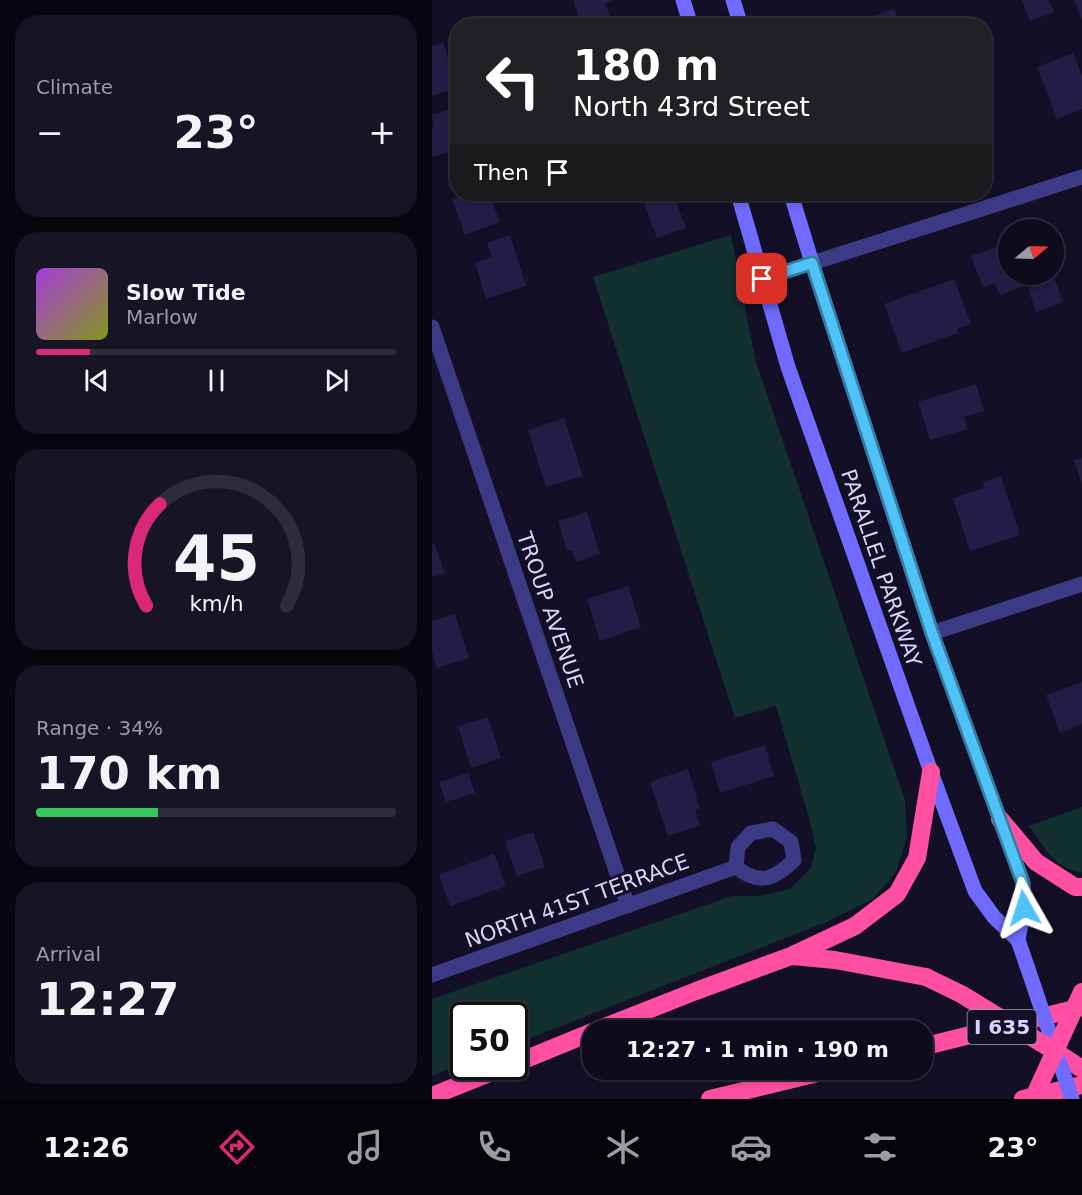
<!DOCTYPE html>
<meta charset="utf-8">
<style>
body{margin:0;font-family:"DejaVu Sans",sans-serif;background:#171425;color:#f1f3f6;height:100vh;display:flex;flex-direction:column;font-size:22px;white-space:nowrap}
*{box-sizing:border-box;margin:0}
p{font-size:20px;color:#9b9ba3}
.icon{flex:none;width:33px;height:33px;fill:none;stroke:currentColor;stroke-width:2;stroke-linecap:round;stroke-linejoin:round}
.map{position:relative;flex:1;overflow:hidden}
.side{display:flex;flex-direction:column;gap:15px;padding:15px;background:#08060f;width:432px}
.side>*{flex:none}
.guide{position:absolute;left:18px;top:18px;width:542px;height:183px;border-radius:24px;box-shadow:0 3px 9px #0003,0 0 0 2px #2e2b3b;background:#202124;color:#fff;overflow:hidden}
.needle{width:39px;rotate:71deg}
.controls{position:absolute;left:566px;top:219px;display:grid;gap:12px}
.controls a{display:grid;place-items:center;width:66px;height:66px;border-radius:50%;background:#0e0b1c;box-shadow:0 3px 9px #0003,0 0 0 2px #2e2b3b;font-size:30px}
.speed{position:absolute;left:18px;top:1002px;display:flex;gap:12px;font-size:30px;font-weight:700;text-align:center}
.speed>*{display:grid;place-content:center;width:78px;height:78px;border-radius:50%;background:#0e0b1c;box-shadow:0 3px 9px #0003,0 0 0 2px #2e2b3b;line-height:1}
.speed .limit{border:3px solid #111;border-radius:9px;background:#fff;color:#111}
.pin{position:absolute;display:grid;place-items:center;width:51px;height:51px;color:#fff;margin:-26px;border-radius:12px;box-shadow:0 3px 9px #0006}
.me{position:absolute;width:66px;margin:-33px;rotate:354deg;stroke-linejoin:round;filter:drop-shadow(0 0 4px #0008)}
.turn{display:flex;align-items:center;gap:21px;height:126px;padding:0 24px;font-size:27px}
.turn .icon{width:78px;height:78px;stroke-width:2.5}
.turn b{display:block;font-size:42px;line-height:51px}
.then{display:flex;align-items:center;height:57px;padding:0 24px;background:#0003;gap:12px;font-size:22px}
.big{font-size:45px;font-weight:600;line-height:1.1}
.side .card{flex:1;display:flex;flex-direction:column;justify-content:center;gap:9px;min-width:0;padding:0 21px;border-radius:24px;background:#171425}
.side .dial{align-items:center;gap:0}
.dial svg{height:156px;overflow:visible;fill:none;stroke:#2e2b3b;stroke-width:7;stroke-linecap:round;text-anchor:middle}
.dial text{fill:#f1f3f6;stroke:none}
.song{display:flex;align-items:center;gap:18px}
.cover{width:72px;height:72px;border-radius:9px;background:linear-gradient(135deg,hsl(280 70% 55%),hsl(70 70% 35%))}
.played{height:6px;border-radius:3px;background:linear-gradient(90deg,#db2777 15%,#2e2b3b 15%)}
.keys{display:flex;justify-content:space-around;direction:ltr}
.heat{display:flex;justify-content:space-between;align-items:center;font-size:33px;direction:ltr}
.charge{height:9px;border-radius:4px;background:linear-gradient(90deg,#34c759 34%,#2e2b3b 0)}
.trip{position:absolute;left:150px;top:1020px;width:351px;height:60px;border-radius:24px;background:#0e0b1c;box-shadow:0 3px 9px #0003,0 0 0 2px #2e2b3b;font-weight:600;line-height:60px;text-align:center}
.dock{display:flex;height:96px;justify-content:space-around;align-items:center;background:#06040b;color:#9b9ba3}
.dock .icon{width:42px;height:42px}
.dock .on{color:#db2777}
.dock b{font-size:27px;color:#f1f3f6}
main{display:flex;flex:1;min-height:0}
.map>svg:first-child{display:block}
</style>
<main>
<section class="side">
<div class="card"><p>Climate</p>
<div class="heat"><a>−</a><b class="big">23°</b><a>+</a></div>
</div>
<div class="card">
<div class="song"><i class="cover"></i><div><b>Slow Tide</b><p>Marlow</p></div></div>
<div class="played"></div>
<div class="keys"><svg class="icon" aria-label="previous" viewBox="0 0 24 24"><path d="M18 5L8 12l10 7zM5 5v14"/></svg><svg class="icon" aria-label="pause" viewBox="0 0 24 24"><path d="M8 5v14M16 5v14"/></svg><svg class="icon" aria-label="next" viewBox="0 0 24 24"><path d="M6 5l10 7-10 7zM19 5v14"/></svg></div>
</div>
<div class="card dial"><svg viewBox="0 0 100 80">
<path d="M14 69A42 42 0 1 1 86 69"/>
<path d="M14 69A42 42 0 0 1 21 17" stroke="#db2777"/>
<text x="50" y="56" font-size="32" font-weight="700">45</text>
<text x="50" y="72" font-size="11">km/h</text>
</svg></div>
<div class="card"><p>Range · 34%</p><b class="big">170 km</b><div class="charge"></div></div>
<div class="card"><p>Arrival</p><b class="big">12:27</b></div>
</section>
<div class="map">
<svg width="650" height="1099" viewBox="0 0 650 1099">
<rect width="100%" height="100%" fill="#130f26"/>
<path fill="#12302f" d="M299,235L323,359L473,800L475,837L464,872L441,899L392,923L83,1044L82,1016H32L31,1063L0,1076V999L300,896H328L358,889L379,868L384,848L378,821L344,706L303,718L161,277Z
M650,807V872C625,872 610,844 597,826Z"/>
<path fill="#241b47" d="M141,0H181L173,3L178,16L150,26Z
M590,0H617L622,12L598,21Z
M642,0H650V21Z
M462,9L468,26H416V25Z
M11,42L25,88L0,96V46Z
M641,53L650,76V109L625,119L605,67Z
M26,107V149L0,157V129L2,128L0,115Z
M35,194H57L68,222L33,235L20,199Z
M217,194H241L254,228L225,238L209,196Z
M78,235L94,286L54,299L43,263L60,257L55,243Z
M576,243V274H589L593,286L568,295L563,283L551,287L539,256Z
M522,279L539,324L525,329L526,333L470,353L452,304Z
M623,279L631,302L604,312L596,288Z
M544,384L552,411L532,417L536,429L498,440L486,402Z
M132,418L151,476L114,487L96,430Z
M650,458V485L642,460Z
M569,476L588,535L538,551L521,498L552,488L551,482Z
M155,512L168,554L144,562L140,550L135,551L126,521Z
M2,543L13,573L0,577V544Z
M196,586L209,627L168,641L155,599Z
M23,614L37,658L5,668L0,652V621Z
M650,682V724L628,733L614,695Z
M56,717L69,758L39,768L26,726Z
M333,745L342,776L288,793L279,762Z
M256,769L268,808L263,810L268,826L236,836L218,782Z
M36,773L43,793L14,802L7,782Z
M101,832L113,867L85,876L73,841Z
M62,854L74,886L18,906L7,875Z"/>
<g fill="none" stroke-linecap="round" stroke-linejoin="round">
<path stroke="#3d3a85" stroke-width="15" d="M330,279L650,177
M0,327L196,906
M500,633L650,584
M341,829L359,842L362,860C343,879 327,886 304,867L306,847L319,833Z
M0,975L304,867"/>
<path stroke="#6f6bff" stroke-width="15" d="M251,0L259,26
M301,0L309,26
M306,194L356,367L499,772L543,891L562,917L586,940L595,966
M359,194L380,263L500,633L591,883L592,907L586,940"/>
<path stroke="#ff4fa3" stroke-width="18" d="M568,819L604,862L643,887H650
M361,956L403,960L494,977
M165,1030L264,991L359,956L423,926L465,894L485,858L499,772
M490,1047L650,1007
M624,1052L650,1069
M82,1064L160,1032
M0,1096L75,1066
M278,1099L398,1070
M591,1099L650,1085"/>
<path stroke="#6f6bff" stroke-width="15" d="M595,966L640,1099"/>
<path stroke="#ff4fa3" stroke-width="18" d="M494,977L529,994L624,1052
M601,1099L650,992"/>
</g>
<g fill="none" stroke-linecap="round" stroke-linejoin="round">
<defs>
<path id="route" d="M330,279L380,263L500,633L591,883L592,908"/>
</defs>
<use href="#route" stroke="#337fa1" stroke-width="15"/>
<use href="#route" stroke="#4fc3f7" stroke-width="10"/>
</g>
<g text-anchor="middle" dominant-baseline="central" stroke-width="6" stroke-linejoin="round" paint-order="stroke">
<rect fill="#130f26" stroke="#9e99be" stroke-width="1.5" x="535.5" y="1010" width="69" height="34" rx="4.5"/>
<g font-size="20" font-weight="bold" fill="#d9d4ff">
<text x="570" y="1027">I 635</text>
</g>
<g font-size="21" fill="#d9d4ff" stroke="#130f26">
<text transform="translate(449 568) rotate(71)">PARALLEL PARKWAY</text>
<text transform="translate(118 610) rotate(71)">TROUP AVENUE</text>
<text transform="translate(145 901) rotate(-20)">NORTH 41ST TERRACE</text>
</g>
</g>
</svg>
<div class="controls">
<a><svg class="needle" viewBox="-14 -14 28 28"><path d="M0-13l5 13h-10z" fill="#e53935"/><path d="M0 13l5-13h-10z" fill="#9b9ba3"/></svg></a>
</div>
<div class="speed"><div class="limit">50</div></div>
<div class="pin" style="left:330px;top:279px;background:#d93025"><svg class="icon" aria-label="arrive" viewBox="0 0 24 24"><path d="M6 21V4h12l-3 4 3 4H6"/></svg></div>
<svg class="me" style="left:592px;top:908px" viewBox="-20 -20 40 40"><path d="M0-17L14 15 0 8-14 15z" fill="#4fc3f7" stroke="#fff" stroke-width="4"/></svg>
<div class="trip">12:27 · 1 min · 190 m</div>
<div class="guide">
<div class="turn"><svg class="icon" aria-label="left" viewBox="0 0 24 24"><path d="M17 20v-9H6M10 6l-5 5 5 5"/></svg><div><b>180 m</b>North 43rd Street</div></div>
<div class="then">Then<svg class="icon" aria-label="arrive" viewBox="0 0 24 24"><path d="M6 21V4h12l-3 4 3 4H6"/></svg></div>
</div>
</div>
</main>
<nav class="dock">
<b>12:26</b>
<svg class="icon on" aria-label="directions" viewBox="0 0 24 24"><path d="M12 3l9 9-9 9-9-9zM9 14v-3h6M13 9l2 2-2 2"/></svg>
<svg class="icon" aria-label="music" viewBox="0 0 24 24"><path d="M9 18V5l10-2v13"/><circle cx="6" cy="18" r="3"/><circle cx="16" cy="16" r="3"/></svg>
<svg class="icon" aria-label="phone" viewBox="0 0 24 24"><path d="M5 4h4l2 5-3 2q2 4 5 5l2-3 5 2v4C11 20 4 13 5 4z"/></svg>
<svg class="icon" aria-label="climate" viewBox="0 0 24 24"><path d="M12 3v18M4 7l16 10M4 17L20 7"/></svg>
<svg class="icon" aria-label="car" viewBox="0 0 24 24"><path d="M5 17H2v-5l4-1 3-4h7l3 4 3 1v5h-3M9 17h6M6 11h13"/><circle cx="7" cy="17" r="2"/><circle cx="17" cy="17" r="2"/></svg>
<svg class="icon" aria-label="filters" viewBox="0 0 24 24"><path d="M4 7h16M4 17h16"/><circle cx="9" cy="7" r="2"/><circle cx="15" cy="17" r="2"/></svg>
<b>23°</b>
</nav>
